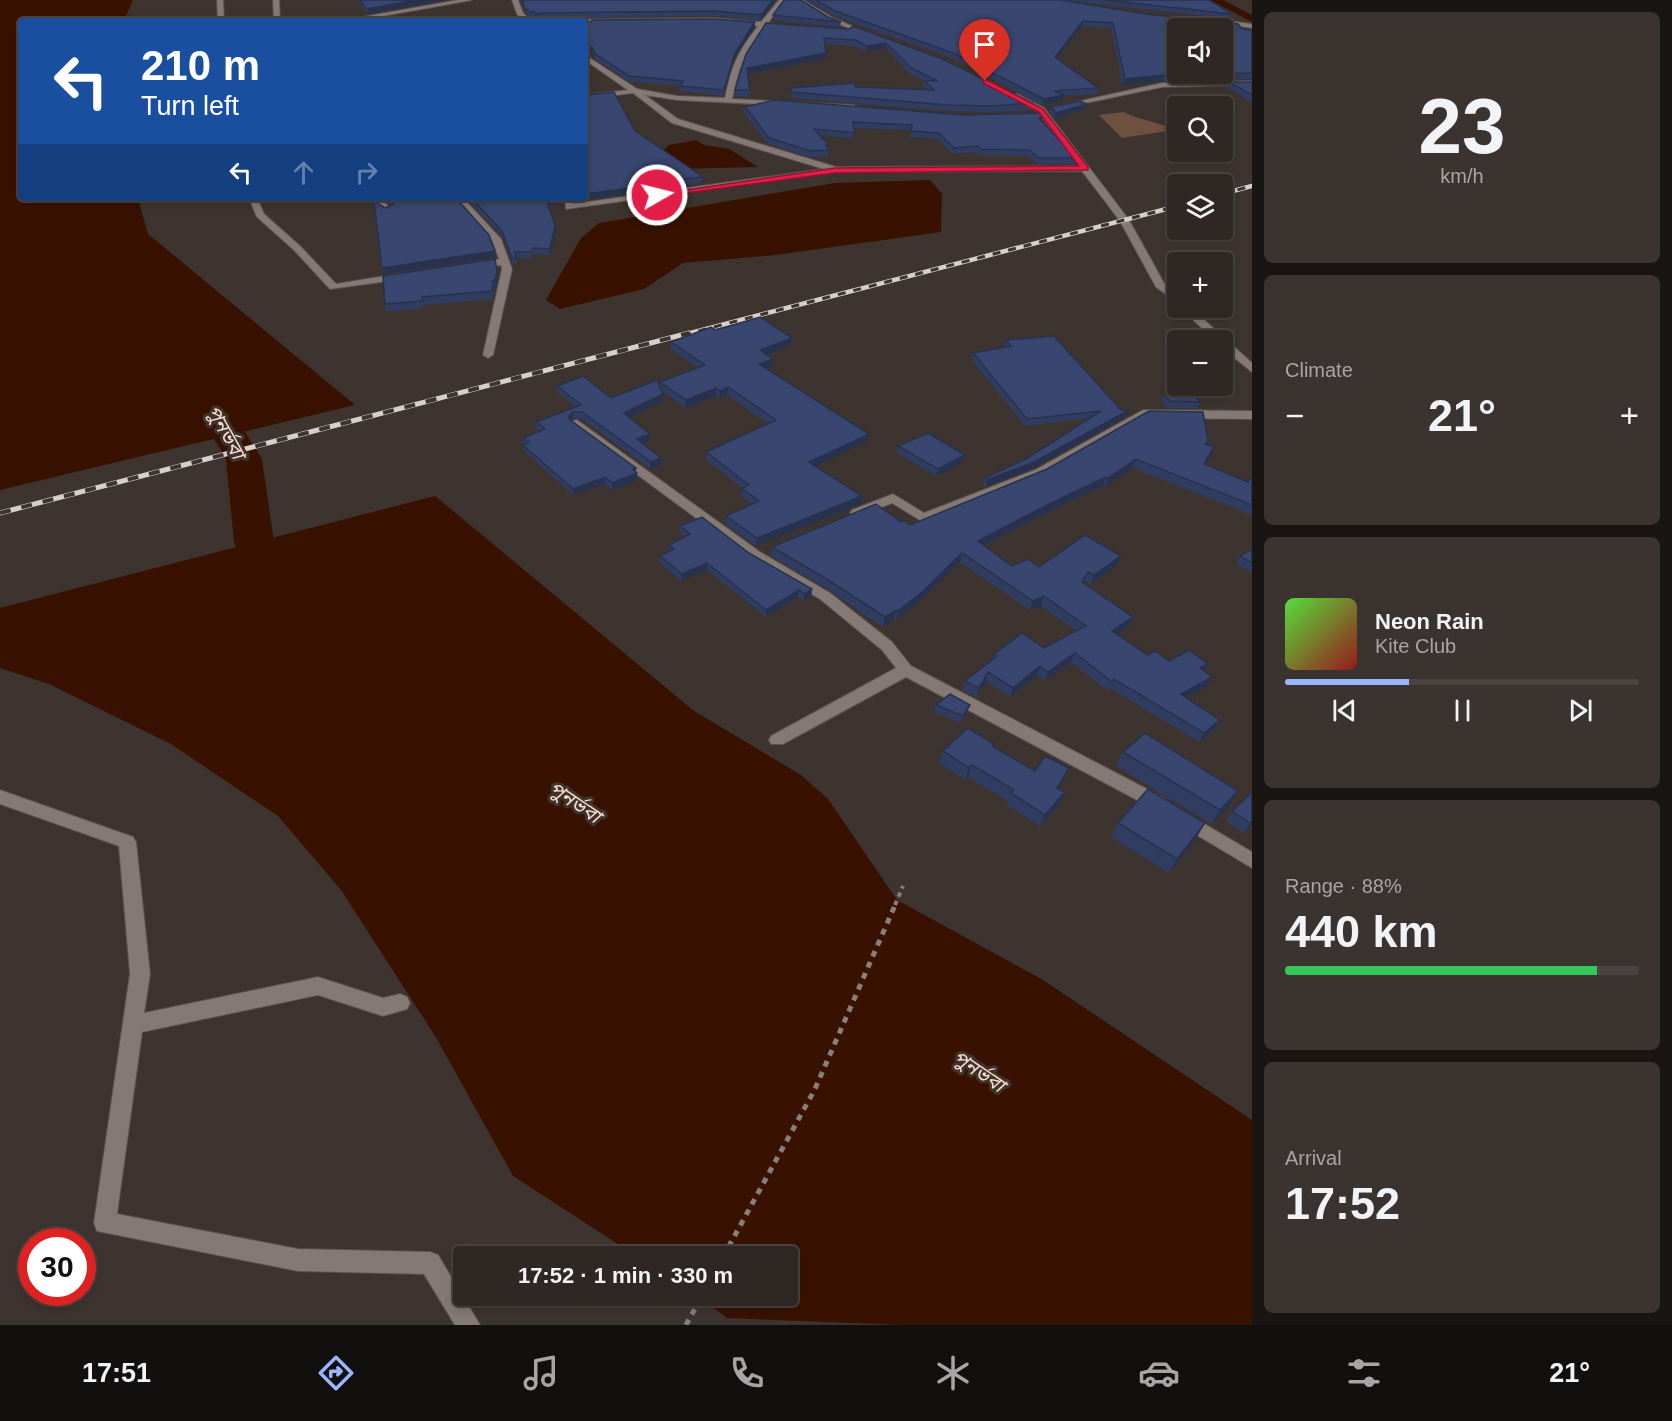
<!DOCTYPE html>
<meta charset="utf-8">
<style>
body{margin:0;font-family:Arial,"Noto Sans Bengali",sans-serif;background:#3a3330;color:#f1f3f6;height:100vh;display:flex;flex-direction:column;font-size:22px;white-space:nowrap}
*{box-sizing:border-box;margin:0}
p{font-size:20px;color:#a7a5a6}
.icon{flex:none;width:33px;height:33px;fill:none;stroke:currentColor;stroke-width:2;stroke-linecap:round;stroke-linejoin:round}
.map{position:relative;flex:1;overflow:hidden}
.side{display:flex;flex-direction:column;gap:12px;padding:12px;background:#191513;width:420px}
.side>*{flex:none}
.top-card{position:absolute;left:18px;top:18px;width:570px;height:183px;border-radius:6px;box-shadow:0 3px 9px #0003,0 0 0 2px #494441;background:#1a4fa0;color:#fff;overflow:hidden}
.controls{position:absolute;left:1167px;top:18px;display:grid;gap:12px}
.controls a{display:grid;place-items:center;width:66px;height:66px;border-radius:6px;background:#2e2723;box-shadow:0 3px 9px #0003,0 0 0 2px #494441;font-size:30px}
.speed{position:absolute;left:18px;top:1228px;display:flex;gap:12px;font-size:30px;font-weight:700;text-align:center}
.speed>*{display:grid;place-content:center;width:78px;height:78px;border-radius:50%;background:#2e2723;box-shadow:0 3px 9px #0003,0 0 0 2px #494441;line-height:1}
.speed .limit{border:9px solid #d22;background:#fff;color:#111}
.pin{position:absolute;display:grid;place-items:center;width:51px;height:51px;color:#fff;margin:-62px -26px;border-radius:50% 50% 50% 0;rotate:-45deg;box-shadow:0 0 6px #0007}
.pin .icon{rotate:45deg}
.me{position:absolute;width:66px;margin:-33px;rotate:82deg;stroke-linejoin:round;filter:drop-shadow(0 0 4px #0008)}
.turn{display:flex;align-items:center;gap:21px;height:126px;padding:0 24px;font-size:27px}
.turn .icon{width:78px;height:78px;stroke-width:2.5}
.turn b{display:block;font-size:42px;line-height:51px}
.lanes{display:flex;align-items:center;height:57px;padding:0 24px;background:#0003;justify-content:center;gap:30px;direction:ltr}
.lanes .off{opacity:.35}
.big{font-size:45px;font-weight:700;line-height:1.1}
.side .card{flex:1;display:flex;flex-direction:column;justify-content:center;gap:9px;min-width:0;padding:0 21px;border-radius:9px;background:#3a3330}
.side .dial{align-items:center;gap:0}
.dial b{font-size:78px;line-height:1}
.song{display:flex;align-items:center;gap:18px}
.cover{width:72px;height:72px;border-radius:9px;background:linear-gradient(135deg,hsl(110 70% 55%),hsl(0 70% 35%))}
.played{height:6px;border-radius:3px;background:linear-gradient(90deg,#9bb5fd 35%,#494441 35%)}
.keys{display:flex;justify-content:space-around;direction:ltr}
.heat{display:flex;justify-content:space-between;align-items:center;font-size:33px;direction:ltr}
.charge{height:9px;border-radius:4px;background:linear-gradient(90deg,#34c759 88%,#494441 0)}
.trip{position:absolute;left:453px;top:1246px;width:345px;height:60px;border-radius:6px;background:#2e2723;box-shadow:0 3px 9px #0003,0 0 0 2px #494441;font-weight:700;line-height:60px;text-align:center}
.tab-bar{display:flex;height:96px;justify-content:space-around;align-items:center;background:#12100e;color:#a7a5a6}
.tab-bar .icon{width:42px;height:42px}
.tab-bar .selected{color:#9bb5fd}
.tab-bar b{font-size:27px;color:#f1f3f6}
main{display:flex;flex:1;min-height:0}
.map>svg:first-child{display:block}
</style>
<main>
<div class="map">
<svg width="1252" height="1325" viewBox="0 0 1252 1325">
<rect width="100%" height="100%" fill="#3d342f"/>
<path fill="#6e5040" d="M1124,112C1140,121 1158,121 1174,130L1122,138L1099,115Z"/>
<path fill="#381100" d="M0,0H133L124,21H21V198H138L148,234L355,405L0,490Z
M696,140L704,145L729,149L758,167L676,169L660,153L669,145Z
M930,180L942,194L941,232L775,255L683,263L644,289L560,309L546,300L581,238L599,223L835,183Z
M435,496L694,711L801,775L828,799L897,900L1043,980L1252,1120V1325H902L727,1318L698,1296H788V1257H638L513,1176L437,1039L341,890L278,816L171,744L49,684L0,668V608Z"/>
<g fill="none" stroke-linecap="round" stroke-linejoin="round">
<path fill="#381100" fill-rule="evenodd" d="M1210,0H1223L1252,15V22Z"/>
<path fill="#381100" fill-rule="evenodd" d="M197,372L209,375L262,459L274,542L295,599L289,609L274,613L259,609L253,599L234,542L226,459L180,382L185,375Z"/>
<defs>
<path id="minor" d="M217,0H223L224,21H218Z
M273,0H279L280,21H274Z
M458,0H472L355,21H340Z
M512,0H518L523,13L531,21H524L517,14Z
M779,0H785L768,23L788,26L785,28L765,26C743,55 740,64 732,99L853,105L857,107L856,109L677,100L645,95L678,119L836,167L1079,166L1038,112L1010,96L1017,94L1044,108L1129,220L1164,283L1178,294V303L1156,287L1120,221L1082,171L833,172L566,209L565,198H573V204L824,169L672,123L633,93L585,99V95L628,90L585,60V55L637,89L677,96L725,98C732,65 737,53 758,26L713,22L585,23L538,20L713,18L761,22Z
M795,0H803L833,18L871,34L866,35L829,20Z
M1220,20L1252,24V28L1218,23Z
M1252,81V85L1162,87L1062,108L1058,106L1162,83Z
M249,198H257L264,214L300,246L336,284L403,273L408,276L403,279L330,289L294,250L257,217Z
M369,198H379L393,210L385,212Z
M454,198H463L501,239L512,269L493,355L488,358L483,355L502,269L501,265L478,269L473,266L499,259L492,240Z
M1180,308H1191L1252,363V372L1222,348V340H1215Z
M1143,410L1252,411V419L1145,418L1043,476L923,522L892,503L857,517L850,513L852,510L893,494L924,513L1035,470Z
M577,420L760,552L830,593L892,642L911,666L1166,799L1168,804L1166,809L1160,811L1154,809L906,677L783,744H771L769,740L771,736L896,668L882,650L820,599L750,558L573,427V421Z
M0,790L133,837L136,842L150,974L144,1013L318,977L383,998L400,994L407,997L410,1003L407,1009L383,1016L318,995L142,1032L117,1214L298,1249L430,1252L438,1255L480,1325H455L424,1274L298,1271L97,1231L94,1223L130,974L119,846L0,804Z
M1186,813L1252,852V868L1180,825L1177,820L1180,815Z"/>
</defs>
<use href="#minor" stroke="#5b534f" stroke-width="2"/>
<path stroke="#877f7b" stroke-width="4" stroke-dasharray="4.5 4.5" stroke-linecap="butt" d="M895,905L903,886"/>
<path stroke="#877f7b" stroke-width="5" stroke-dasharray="6 6" stroke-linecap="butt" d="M723,1257L815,1089L896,903
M686,1325L702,1296"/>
<use href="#minor" fill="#847974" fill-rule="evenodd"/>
<defs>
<path id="rail-far1" d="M1222,194L1252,186
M683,335L1178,206"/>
<path id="rail" d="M0,513L689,333"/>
</defs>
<use href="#rail-far1" stroke="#d6cfcc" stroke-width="4.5"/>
<use href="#rail" stroke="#d6cfcc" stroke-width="5"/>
<use href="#rail-far1" stroke="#3d342f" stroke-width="3" stroke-dasharray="8" stroke-linecap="butt"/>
<use href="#rail" stroke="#3d342f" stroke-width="4" stroke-dasharray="11" stroke-linecap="butt"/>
</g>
<path fill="#313d60" d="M357,0H445L368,14Z
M520,0H776L761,20L713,16L546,18L566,19V21H537L535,16L530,17L526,13Z
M807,0H1209L1232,14L1230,19L1063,0L1146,14L1242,29L1252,30V79L1162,81L1123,85L1111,28L1082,26L1057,58L1098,88L1097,94L1063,96L1062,101L1042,105L952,58L834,16Z
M773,15L828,17L841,22L840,27L772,20Z
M755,22V27L734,58L723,96L680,91V86L629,81L595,59L592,52L585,53V28Z
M853,26L1032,103L1030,110L992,112L947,111L791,98V88L855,87L926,89L923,87L924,81L910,74L886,48L866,52L854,46L825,44V59L748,73L750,90V97L735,96V90L746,54L849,29Z
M1229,82H1252V102L1227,88Z
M745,107L1043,122L1076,158L1074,164H1037L1028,156L979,155L977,152L953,154L938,139L910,137L911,130L854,128V139L820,135L829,145L828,156L810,157L768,144L744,113Z
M1051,107L1085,109L1055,119L1050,112Z
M635,131L703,177L702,183L674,185V188L575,201V198H585Z
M382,198H456L495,257L383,274L385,208L391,206Z
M466,198H564L563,203L548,206L555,225L556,231L550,255L533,254V258H516L517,264H513L503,237Z
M497,271L498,278L496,287H494L493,299L423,305L424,308L386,312L385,304Z
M716,330L792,338L791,345L767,355L773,359L772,366L766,369L867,441L815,466L862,496L861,504L756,546L725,524L726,516L752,504L741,496L742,488L706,460V452L769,424L727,395L719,398L716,396L685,408L662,391L663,401L629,417L650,440L643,444L661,465L650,469L582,419H573L571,421L636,468V472L637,473V480L612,490L605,484L573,495L524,451L523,438L539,431L536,429V422L575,407L557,392V386L611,398L660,387V382L698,368L671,349V342Z
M1006,340L1126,417L1034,468L986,487L983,485L985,478L1026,459L1089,418L1025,426L972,360L973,353L1004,347Z
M1164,395L1200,402L1197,408H1167L1161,401Z
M1208,441L1206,444L1214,447L1205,465L1248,482L1252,478V515L1132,468L1105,487L1103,486L1048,512L984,546L1012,566L1039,567L1117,565L1091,584L1084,581V583L1133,617L1129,626L1117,634L1148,655L1169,661L1208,664L1204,671L1207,686L1186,698L1220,720L1215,729L1199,742L1110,688L1108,691L1071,662L1045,681L1037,675L1010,697L986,681L976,697L962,690L965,681L992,660L994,654L1044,648L1077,631L1041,606L1029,610L960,562L920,601L896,620L894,619L883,627L824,587L771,556L772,547L901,522L910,525L1047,469Z
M898,446L965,455L963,462L936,476L897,453Z
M680,526L749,553L812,589L811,596L804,601L798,597L766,617L707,570L681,581L660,563V556L669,552V545L685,537L680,533Z
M1252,549V573L1236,564L1240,556Z
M936,705L967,712L960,723L934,712Z
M993,747L1035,771L1064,779L1058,788L1060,804L1040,826L1007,805L1008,801L968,777L965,780L939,763L943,751Z
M1123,752L1230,805L1212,824L1116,766Z
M1252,792V825L1244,833L1226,821L1232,811Z
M1118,823L1197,837L1169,873L1111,837Z"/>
<path fill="#28324e" d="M417,0H445L368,14L367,9Z
M773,0H776L761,20V15Z
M1083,21L1082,26L1054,62L1055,57Z
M755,22V27L734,58L723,96L724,90L735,53Z
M886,43V48L866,52L867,46Z
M592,47V52L585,53V48Z
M826,53L825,59L747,74V68Z
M1164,75L1162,81L1123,85L1125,79Z
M1064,95L1062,101L1042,105L1044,99Z
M1087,104L1085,109L1055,119L1056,113Z
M674,182V188L575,201V198H585V194Z
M556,198H564L563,203L546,206V200Z
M555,225L556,231L550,255V249Z
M495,251V257L383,274L382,268Z
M497,271L498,278L496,287L495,280Z
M792,338L791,345L759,358L760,350Z
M773,359L772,366L758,372L759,364Z
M728,387L727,395L719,398L720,391Z
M716,388V396L685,408L686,400Z
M663,394V401L624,420V413Z
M1129,410L1126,417L1034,468L986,487L987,480Z
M573,412V419L569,423V416Z
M650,434V440L637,446V439Z
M869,434L867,441L808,470L809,462Z
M1214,447L1211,456L1200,473L1204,464Z
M965,455L963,462L936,476L938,469Z
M661,458V465L650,469L651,462Z
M1136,459L1132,468L1105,487L1108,478Z
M636,468V473H637V480L612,490V483Z
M605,477V484L573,495V489Z
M1106,477L1103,486L1048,512L975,550L978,541L1051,503Z
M862,496L861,504L756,546L757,538Z
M962,553L960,562L920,601L896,620L898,611Z
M1121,556L1117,565L1091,584L1094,575Z
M707,563V570L681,581L682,574Z
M812,589L811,596L804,601L805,594Z
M799,590L798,597L766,617V610Z
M1044,596L1041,606L1029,610L1033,601Z
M896,610L894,619L883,627L885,617Z
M1133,617L1129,626L1108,640L1112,631Z
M1075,653L1071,662L1045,681L1048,672Z
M1208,664L1203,673L1200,668Z
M1040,666L1037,675L1010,697L1013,688Z
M988,672L986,681L976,697L979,688Z
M1212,677L1207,686L1176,704L1181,694Z
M970,705L967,712L960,723L963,716Z
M1220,720L1215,729L1199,742L1204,733Z
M972,765L968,777L965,780L969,768Z
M1069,768L1064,779L1052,799L1057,788Z
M1238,791L1230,805L1212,824L1220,810Z
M1065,792L1060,804L1040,826L1045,815Z
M1252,821V825L1244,833L1250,823Z
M1205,823L1197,837L1169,873L1177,859Z"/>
<path fill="#394770" stroke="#28324e" stroke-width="1.5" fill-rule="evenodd" d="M360,0H417L367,9Z
M522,0H773L761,15L713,11L538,13L536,15L534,11L530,12L525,8Z
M784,0H801L828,17L841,22L773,15Z
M816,0H1061L1146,14L1238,24L1242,29L1252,30V73L1164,75L1125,79L1113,23L1083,21L1055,57L1098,88L1054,91L1064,95L1044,99L953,53L835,11ZM1178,28H1222V74H1178Z
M1105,0H1209L1232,14Z
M536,17L566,19L538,21Z
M713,19L755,22L735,53L724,90L680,86L683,81L629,76L595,54L592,47L585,48V28L592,20Z
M766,23L849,29L853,26L945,60L1032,103L994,106L948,105L791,92V88L855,83V87L934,90L925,81H938L911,68L886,43L867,46L855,40L824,38L826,53L747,68L750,90H735L746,54Z
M1229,82H1252V95Z
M614,92L635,131L703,177L673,180L674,182L585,194V95Z
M774,100L964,115L1041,113L1044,117L1039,118L1076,158H1039L1029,150L980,149L978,146L954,148L939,133L911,131L912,125L853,122L855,133L814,129L829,145H826L829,150L811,151L769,138L745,107Z
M1080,101L1087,104L1056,113L1051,107Z
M388,198H456L489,235L495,251L382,268L374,201L385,208L394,204Z
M471,198H556L546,200L555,225L550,249L533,248L532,252H515L516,258H512L502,231Z
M495,259L497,271L495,280H493L492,291L422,297L423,301L385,304L383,276Z
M760,317L792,338L760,350L773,359L759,364L869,434L809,462L862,496L757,538L726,516L759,501L742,488L749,485L706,452L776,420L728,387L720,391L716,388L686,400L660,382L705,365L671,342L711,327L716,330Z
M1054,336L1121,410H1129L1036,461L987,480L985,478L1026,459L1101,411L1027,419L973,353L1011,346L1006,340Z
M583,376L611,398L657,380L663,394L624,413L650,434L637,439L661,458L651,462L582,412H573L569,416V419L636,468L633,469L637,473L612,483L605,477L573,489L523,445L529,442L523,438L545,429L536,422L581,405L557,386Z
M1191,392L1200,402L1170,401L1164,395Z
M1149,411L1203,412L1208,441L1205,444L1214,447L1204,464L1248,482L1251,478H1252V505L1136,459L1108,478L1106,477L1051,503L978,541L1012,566L1028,559L1039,567L1085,535L1121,556L1094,575L1088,572L1082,582L1133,617L1112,631L1148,655L1155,651L1169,661L1189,650L1208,664L1200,668L1212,677L1181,694L1220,720L1204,733L1114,679L1112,682L1075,653L1048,672L1040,666L1013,688L988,672L979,688L965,681L997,656L994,654L1022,633L1044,648L1086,626L1044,596L1033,601L962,553L922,592L898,611L896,610L885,617L825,578L772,547L876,504L901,522L903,520L910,525L1047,469Z
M928,433L965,455L938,469L898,446Z
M702,517L749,553L812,589L805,594L799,590L766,610L707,563L682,574L660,556L674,549L669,545L690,534L680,526Z
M1252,549V563L1240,556Z
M950,694L970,705L963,716L936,705Z
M968,728L994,744L992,746L1035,771L1045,756L1069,768L1057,788L1065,792L1045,815L1011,793L1014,790L972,765L969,768L943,751Z
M1145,733L1238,791L1220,810L1123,752Z
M1148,789L1205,823L1177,859L1118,823Z
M1252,792V821L1250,823L1232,811Z"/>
<path fill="#e11d48" stroke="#92132f" stroke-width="1.5" d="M985,79L1043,109L1088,167V170L835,173L657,197L653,195L835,168L1079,166L1039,112L983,83Z"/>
<g text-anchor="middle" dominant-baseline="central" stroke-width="6" stroke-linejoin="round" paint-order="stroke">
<g font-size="20" font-style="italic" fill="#fcddcd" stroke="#3d342f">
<text transform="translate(226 432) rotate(61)">পুনর্ভবা</text>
<text transform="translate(575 802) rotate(34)">পুনর্ভবা</text>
<text transform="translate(979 1071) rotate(34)">পুনর্ভবা</text>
</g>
</g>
</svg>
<div class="controls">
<a><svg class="icon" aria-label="sound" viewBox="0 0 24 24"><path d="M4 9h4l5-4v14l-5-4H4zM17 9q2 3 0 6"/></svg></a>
<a><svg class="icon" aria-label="search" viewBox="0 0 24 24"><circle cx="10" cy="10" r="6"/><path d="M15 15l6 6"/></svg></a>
<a><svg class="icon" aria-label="layers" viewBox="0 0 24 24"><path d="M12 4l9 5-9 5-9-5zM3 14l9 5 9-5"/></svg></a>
<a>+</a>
<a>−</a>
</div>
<div class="speed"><div class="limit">30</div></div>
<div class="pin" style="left:985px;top:81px;background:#d93025"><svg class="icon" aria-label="arrive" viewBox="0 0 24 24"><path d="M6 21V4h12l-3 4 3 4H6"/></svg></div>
<svg class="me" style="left:657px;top:195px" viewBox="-20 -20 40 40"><circle r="17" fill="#e11d48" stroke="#fff" stroke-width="3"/><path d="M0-11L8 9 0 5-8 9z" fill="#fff"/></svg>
<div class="trip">17:52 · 1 min · 330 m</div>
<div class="top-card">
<div class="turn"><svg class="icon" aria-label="left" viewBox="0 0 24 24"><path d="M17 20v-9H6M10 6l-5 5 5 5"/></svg><div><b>210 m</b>Turn left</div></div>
<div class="lanes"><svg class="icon" aria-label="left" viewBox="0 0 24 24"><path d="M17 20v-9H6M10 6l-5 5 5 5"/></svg><svg class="icon off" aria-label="ahead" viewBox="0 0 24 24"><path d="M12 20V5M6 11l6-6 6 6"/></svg><svg class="icon off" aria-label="right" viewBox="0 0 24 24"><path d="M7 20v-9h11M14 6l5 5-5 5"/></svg></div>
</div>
</div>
<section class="side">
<div class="card dial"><b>23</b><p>km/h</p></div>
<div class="card"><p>Climate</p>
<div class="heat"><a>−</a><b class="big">21°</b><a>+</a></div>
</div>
<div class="card">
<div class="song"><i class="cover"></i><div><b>Neon Rain</b><p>Kite Club</p></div></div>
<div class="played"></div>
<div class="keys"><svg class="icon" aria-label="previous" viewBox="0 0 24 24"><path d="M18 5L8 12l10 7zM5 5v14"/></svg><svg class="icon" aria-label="pause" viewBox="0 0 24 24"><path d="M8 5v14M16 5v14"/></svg><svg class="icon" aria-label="next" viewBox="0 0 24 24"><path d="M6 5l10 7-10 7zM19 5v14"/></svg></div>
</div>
<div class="card"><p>Range · 88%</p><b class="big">440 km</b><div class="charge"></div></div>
<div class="card"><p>Arrival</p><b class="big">17:52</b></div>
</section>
</main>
<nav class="tab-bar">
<b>17:51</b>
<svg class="icon selected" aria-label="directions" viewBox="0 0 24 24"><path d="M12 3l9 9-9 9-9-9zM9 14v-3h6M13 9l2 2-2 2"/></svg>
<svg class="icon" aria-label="music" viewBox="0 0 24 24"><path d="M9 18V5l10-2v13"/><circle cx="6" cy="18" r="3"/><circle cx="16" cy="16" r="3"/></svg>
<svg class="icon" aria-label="phone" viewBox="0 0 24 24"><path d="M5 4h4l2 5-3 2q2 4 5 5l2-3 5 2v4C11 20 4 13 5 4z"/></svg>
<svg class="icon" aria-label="climate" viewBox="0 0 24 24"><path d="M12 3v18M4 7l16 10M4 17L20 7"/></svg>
<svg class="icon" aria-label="car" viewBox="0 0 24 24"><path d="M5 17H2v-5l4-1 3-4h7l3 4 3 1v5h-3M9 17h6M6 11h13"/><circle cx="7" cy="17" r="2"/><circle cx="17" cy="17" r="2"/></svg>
<svg class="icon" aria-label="filters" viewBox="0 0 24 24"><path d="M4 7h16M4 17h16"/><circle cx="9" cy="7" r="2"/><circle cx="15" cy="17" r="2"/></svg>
<b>21°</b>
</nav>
